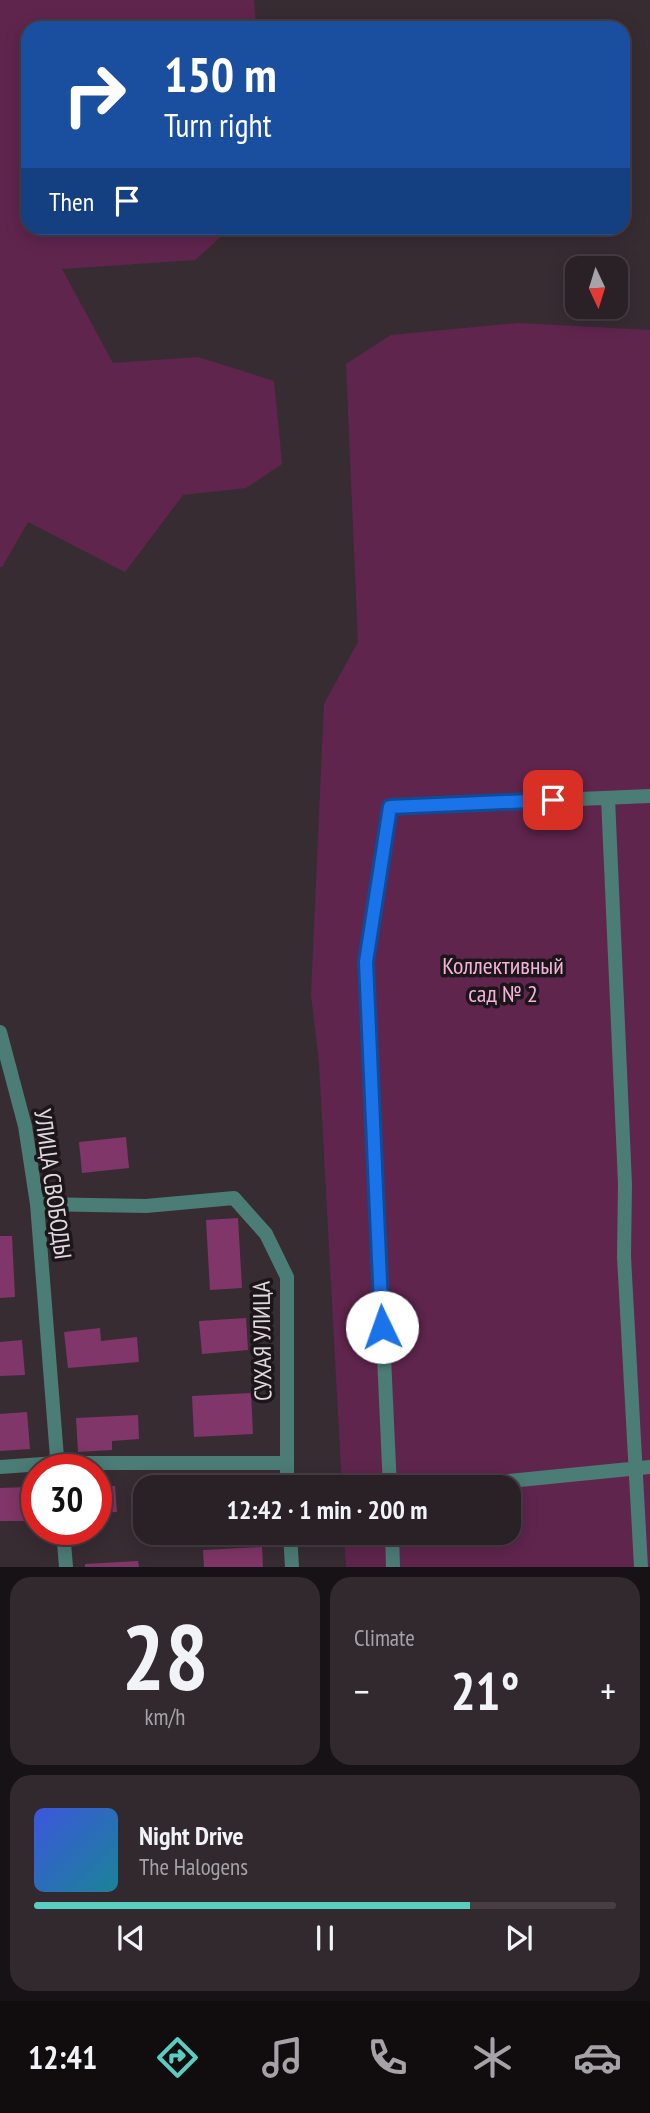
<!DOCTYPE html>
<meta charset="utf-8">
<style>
body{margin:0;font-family:"PT Sans Narrow",sans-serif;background:#32292e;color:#f1f3f6;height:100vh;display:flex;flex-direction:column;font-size:26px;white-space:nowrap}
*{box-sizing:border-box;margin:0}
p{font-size:23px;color:#a5a3a7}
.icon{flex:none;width:38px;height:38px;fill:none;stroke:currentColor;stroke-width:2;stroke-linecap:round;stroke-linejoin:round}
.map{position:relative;height:1567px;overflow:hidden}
.side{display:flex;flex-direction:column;gap:10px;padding:10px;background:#171215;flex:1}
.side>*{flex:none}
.top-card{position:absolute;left:21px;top:21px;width:609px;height:214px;border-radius:21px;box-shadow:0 4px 18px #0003,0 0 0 2px #463e43;background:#1a4fa0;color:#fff;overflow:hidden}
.needle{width:46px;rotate:176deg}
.tools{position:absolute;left:565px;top:256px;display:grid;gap:14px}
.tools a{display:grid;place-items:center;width:63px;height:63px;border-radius:14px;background:#2a2126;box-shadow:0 4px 18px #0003,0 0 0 2px #463e43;font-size:35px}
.speed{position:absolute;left:21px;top:1454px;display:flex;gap:14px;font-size:35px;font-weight:700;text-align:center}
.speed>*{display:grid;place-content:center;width:91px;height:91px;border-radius:50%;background:#2a2126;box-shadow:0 4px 18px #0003,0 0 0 2px #463e43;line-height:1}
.speed .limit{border:10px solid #d22;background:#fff;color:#111}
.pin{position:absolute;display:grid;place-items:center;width:60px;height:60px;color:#fff;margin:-30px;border-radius:14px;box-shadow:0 4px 10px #0006}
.me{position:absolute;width:77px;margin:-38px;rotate:357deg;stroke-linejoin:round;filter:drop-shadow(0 0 5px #0008)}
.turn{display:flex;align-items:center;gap:24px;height:147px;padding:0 28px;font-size:32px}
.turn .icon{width:91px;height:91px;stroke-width:2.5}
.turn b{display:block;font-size:49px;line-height:60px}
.then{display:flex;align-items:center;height:66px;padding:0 28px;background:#0003;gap:14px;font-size:26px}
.big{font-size:52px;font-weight:700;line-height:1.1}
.side .widget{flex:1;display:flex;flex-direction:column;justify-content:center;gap:10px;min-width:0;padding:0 24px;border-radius:21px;background:#32292e}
.side .dial{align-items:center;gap:0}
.dial b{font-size:91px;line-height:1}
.song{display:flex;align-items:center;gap:21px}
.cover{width:84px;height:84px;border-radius:10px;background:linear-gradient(135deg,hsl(230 70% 55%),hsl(190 70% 35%))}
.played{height:7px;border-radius:4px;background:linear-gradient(90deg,#58cec0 75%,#463e43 75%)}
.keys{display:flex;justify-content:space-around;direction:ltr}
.heat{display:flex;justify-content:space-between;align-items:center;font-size:38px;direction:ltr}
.side .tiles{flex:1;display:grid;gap:10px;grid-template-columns:1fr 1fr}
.widget:last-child{grid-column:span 2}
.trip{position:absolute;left:133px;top:1475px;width:388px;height:70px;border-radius:21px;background:#2a2126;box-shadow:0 4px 18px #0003,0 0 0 2px #463e43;font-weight:700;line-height:70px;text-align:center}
.dock{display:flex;height:112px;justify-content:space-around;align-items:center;background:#110d0f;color:#a5a3a7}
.dock .icon{width:49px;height:49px}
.dock .selected{color:#58cec0}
.dock b{font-size:32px;color:#f1f3f6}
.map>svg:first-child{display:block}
</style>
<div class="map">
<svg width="650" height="1567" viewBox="0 0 650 1567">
<rect width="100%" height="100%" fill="#382c33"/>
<path fill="#60254d" d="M0,0H254L256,28H28V228H231L195,260L62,269L113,363L198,357L274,381L282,464L246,488L183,495L125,572L28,522L2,567H0Z
M518,323L650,330V1567H346L344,1533H509V1488L342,1487L319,1062L311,995L324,704L358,642L346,364L391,335Z"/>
<path fill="#803668" d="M126,1137L129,1168L82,1173L79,1142Z
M238,1218L242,1288L210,1290L206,1220Z
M0,1236H12L15,1297L0,1298Z
M246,1318L248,1350L202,1354L199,1321Z
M100,1328L101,1341L137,1337L139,1362L68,1368L64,1332Z
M22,1340L25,1375L0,1376V1342Z
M251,1393L253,1434L194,1437L192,1396Z
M27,1412L30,1449L0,1451V1414Z
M138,1415L139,1439L112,1441V1450L78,1452L76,1418Z
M261,1479V1488H174V1482Z
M115,1486L117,1512L96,1513V1487Z
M27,1487L28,1521H0V1488Z
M262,1547L263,1567H204L203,1550Z
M138,1561L139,1567H85V1564Z"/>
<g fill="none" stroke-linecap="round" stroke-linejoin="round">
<path stroke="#4b7c75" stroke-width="14" d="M608,798L625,1184L624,1257L641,1567
M0,1032L25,1126L37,1204L58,1470
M37,1204L146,1206L234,1198L266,1234L287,1277V1488
M0,1467L57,1463H286
M390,1488L366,962L390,807L650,796
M439,1488L650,1467
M63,1530L66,1567
M290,1533L292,1567
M392,1533L393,1567"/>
</g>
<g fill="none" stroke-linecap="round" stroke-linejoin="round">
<defs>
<path id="route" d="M382,1327L366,962L390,807L553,800"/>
</defs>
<use href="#route" stroke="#114b97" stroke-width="18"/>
<use href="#route" stroke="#1a73e8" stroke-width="12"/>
</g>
<g text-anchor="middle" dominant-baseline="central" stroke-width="7" stroke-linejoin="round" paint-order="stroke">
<g font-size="24" fill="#f3b3db" stroke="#1c161a">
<text x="503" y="965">Коллективный<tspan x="503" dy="28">сад № 2</tspan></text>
</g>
<g font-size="24" fill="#e0d8dc" stroke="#1c161a">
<text transform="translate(53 1184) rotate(82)">УЛИЦА СВОБОДЫ</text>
<text transform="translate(262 1341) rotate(-91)">СУХАЯ УЛИЦА</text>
</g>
</g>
</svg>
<div class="tools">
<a><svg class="needle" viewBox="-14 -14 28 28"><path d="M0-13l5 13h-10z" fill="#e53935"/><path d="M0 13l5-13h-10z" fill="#a5a3a7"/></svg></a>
</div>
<div class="speed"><div class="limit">30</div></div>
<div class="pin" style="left:553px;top:800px;background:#d93025"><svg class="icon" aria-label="arrive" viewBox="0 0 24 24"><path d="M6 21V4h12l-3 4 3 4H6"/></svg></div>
<svg class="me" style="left:382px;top:1327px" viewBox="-20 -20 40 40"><circle r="19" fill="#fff"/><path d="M0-13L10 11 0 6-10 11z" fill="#1a73e8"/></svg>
<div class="trip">12:42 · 1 min · 200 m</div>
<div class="top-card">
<div class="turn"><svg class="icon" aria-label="right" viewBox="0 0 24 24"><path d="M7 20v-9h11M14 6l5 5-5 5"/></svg><div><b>150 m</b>Turn right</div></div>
<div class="then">Then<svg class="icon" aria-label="arrive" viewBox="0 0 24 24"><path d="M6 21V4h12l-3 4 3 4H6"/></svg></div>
</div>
</div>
<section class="side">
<div class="tiles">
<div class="widget dial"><b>28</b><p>km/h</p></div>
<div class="widget"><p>Climate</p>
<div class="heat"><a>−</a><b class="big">21°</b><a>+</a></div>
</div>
<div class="widget">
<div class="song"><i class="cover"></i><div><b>Night Drive</b><p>The Halogens</p></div></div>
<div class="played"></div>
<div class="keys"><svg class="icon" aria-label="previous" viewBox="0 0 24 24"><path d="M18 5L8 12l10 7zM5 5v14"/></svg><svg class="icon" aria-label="pause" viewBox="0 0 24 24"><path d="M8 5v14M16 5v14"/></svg><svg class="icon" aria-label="next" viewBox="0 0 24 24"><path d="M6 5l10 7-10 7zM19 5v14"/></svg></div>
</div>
</div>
</section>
<nav class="dock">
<b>12:41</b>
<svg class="icon selected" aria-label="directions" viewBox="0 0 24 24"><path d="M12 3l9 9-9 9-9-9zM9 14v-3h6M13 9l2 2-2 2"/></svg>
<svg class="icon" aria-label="music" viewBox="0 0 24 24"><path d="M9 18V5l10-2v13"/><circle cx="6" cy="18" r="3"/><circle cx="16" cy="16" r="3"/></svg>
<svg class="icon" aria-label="phone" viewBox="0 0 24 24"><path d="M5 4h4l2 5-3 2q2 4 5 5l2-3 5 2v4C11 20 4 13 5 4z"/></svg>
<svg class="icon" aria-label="climate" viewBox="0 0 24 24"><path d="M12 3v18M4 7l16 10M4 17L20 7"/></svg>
<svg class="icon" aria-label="car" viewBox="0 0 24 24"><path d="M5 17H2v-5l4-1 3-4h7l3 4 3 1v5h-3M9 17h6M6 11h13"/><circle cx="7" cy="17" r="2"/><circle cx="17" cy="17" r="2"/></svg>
</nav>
